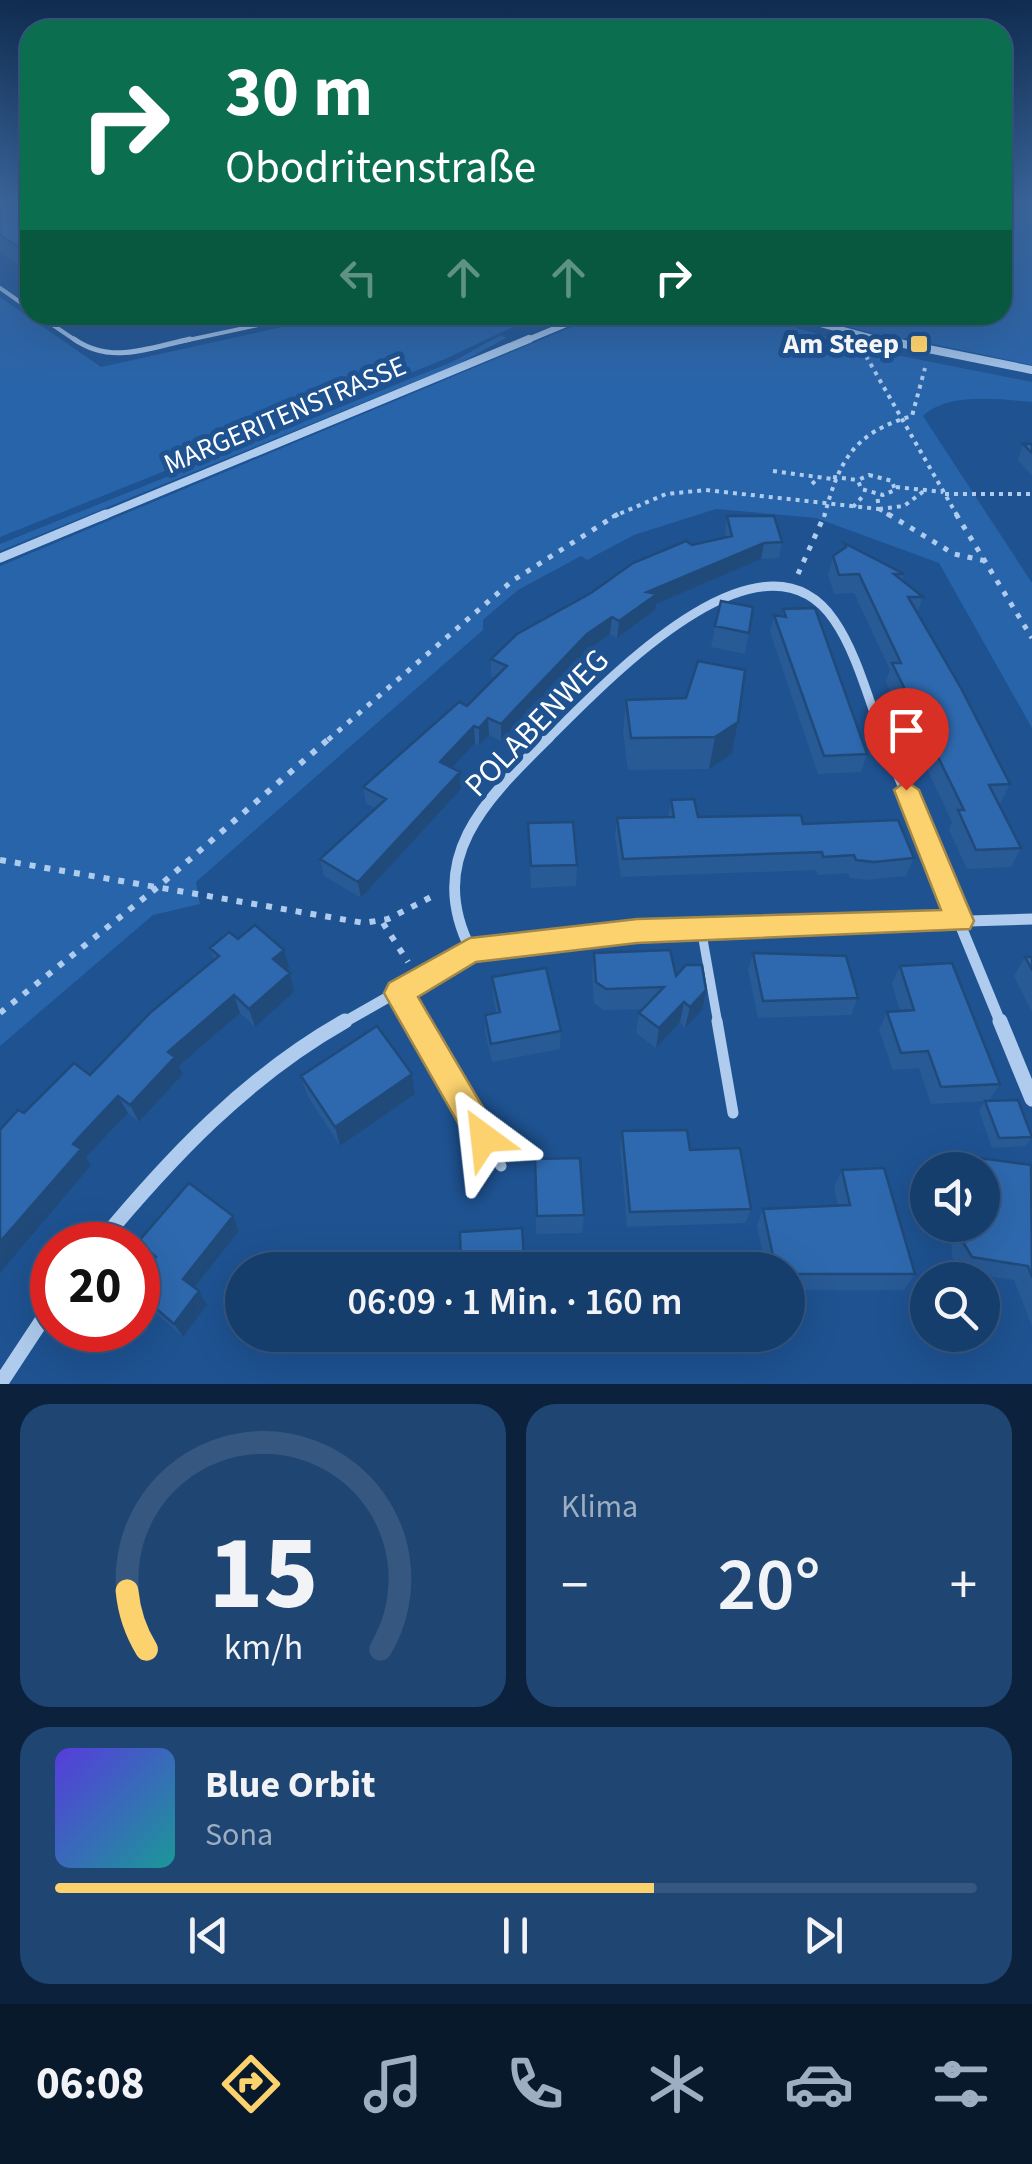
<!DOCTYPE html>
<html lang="de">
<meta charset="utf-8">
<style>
body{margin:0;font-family:"Source Sans 3",sans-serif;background:#1f4572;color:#f1f3f6;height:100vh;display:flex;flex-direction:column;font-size:38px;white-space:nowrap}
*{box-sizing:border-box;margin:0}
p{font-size:32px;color:#9eaec2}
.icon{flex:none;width:55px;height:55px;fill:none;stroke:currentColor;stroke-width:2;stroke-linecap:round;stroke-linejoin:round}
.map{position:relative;height:1384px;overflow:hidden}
.drawer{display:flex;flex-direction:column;gap:20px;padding:20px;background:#0c223c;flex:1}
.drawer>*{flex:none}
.banner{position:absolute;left:20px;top:20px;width:992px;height:305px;border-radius:30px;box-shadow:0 10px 40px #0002,0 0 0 2px #355780;background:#0b6e4f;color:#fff;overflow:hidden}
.fabs{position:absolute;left:910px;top:1152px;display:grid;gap:20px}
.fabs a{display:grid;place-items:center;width:90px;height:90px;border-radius:50%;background:#163e6d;box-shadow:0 10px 40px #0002,0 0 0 2px #355780;font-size:50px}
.speed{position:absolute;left:30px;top:1222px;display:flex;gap:20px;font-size:50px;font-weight:700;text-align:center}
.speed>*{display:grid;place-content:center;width:130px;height:130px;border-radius:50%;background:#163e6d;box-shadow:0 10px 40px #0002,0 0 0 2px #355780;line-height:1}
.speed .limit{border:15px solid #d22;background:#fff;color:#111}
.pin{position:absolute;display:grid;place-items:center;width:85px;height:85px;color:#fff;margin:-102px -42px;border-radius:50% 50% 50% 0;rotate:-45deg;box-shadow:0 0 10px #0007}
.pin .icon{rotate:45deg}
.me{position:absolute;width:110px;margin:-55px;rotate:330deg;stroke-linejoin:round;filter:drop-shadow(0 0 8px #0008)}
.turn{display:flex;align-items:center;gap:35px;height:210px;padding:0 40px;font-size:45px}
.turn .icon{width:130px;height:130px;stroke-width:2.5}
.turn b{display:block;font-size:70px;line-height:85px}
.lanes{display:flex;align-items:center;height:95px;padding:0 40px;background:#0003;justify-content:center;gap:50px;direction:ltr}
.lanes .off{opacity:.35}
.big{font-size:75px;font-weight:600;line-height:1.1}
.drawer .card{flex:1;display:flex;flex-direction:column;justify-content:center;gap:15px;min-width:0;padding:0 35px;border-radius:30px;background:#1f4572}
.drawer .dial{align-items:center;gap:0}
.dial svg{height:260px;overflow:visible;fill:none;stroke:#355780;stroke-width:7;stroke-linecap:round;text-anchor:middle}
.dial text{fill:#f1f3f6;stroke:none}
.song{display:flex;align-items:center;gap:30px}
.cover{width:120px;height:120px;border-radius:15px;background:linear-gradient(135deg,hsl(250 70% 55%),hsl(180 70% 35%))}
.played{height:10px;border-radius:5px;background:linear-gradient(90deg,#fcd26e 65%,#355780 65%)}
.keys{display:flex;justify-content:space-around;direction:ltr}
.heat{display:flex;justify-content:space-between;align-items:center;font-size:55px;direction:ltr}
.drawer .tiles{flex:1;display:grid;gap:20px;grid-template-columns:1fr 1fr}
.card:last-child{grid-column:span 2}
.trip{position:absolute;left:225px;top:1252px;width:580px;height:100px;border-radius:50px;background:#163e6d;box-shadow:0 10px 40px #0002,0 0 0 2px #355780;font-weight:600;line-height:100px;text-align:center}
.tabs{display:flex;height:160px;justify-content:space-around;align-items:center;background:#09192c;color:#9eaec2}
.tabs .icon{width:70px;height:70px}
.tabs .active{color:#fcd26e}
.tabs b{font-size:45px;color:#f1f3f6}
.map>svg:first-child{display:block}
</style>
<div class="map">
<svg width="1032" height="1384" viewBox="0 0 1032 1384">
<rect width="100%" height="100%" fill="#1e5291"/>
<path fill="#2864aa" d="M1003,203H1032V365L905,338L902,341L803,315H1002Z
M0,297L101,367L336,315H539L445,359L0,537Z
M600,315H753L876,351L1032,382V402C999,399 948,392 923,416L1032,583V728L939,563L816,518L716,509L634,535L587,560L581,556L518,590L483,620V630L196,882L200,904L153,915L0,1046V566Z
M501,335L506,338L458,364L0,551V544L452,362Z"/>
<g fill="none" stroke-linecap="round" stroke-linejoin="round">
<path stroke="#afccee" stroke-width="2.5" stroke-dasharray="2.5 4" stroke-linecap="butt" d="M760,315L771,320"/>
<path stroke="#afccee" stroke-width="4" stroke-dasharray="4 5" stroke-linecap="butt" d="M866,356L958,517
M773,471L832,479
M869,475L892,481L895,490L883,495L861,489L858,480Z
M833,477L858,480
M812,484L820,477
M896,487L943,492
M945,494H1032
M853,507L864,495
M879,509L892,517
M879,509L904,506L924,491
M612,517L666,494L706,490L879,509L877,495
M824,517C839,461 853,433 912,416L925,368"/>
<path stroke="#afccee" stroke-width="5" stroke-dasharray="5 8" stroke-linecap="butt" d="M888,514L954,554L986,561
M956,514L1032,638
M798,574L825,514
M328,740L512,581L618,514"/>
<path stroke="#afccee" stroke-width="6" stroke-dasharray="6 9" stroke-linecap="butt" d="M0,860L364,923L388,919L437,894
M383,923L408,962
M0,1013L159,886L331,737"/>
<path stroke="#afccee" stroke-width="4" d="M0,288L30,309
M38,315L78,342
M179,342L305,315"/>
<path stroke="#afccee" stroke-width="5" d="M74,339C111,365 149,348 190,339"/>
<path stroke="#afccee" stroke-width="9" d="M701,928L718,1024
M399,993L417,1024"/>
<path stroke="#afccee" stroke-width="11" d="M416,1021L501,1166
M717,1021L733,1113"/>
<path stroke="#afccee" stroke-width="6" d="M787,315L888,342
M523,342L588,315"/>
<path stroke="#afccee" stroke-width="8" d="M879,339L1032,370
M100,517L529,339"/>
<path stroke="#afccee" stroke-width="9" d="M0,558L106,514
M547,740C601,687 761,514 834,620C857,653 869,702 884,740"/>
<path stroke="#afccee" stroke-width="11" d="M883,737L1001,1024
M471,950C424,858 486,799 549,737
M341,1024L471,950L637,931L1032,919"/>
<path stroke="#afccee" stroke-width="15" d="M1000,1021L1032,1099
M98,1245C170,1158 246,1077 345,1021
M0,1384L52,1305"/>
</g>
<path fill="#285a96" d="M0,203H30V272L0,253Z
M130,315H184L148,326Z
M1023,444H1032V476L1018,460Z
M727,516L782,542L779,558L761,559L656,604L655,610L617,638L610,634L586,651L501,741L489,735L479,745L475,743L451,768L460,772L461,789L361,898L324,876L320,859L376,809L366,803L363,787L467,706L495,678L491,676V659L692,545L726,537L725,532Z
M844,543L904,574L902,580L923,597L917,613L1010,784L1000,804H999L1021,848L1011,867L967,869L949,830L952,822L886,682L890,670L854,593L834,594L828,575L833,556L842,550Z
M783,609L867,754L861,772L818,774L770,632L774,615L782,616Z
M715,626L749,633L745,654L711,647Z
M626,700L738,722L732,754L709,769L628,770L623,732Z
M671,800L698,817L803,824L914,858L906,876L867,880L850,878L848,873L818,875L816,870L621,877L615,836L617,818L668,817Z
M528,823L577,865L576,886L531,888Z
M238,939L289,968L286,970L290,973L294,992L255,1027L240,1013L179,1066L183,1074L139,1122L128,1113L86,1157L91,1165L24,1113L90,1075L214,961L210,948Z
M594,953L676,976L702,1010L685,1028L680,1022L656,1048L636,1033L639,1013L643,1009L604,1010L594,1003L592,974Z
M753,953L858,998L851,1015L758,1018L748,970Z
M1025,957H1032V1012L1014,976Z
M900,966L1000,1084L989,1101L931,1104L919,1068L893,1070L879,1030L887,1012L900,1011L892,984Z
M492,977L561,1031L560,1049L492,1062L485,1033V1015L496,1012L493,996Z
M412,1074L415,1094L340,1146L307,1095L301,1076Z
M985,1101L1032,1138L1025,1146L992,1148L979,1111Z
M622,1131L690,1150L751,1209L745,1223L627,1227L620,1147Z
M957,1155L1032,1170V1327L1014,1280L960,1272L952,1257L950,1225H982V1170H947Z
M535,1159L584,1215L582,1233L536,1234Z
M842,1170L915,1274L904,1290H788V1270H766L757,1225L763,1209L838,1206L834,1187Z
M233,1216L239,1231L195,1288L207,1305L183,1337L138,1297V1280L153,1261L147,1257L138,1242Z"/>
<path fill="#204a7a" d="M146,315H184L148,326Z
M764,543L761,559L656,604L655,610L617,638L619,621L647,592Z
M612,617L610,634L586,651L501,741V724L587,634Z
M488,718L489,735L479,745V728Z
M738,722L732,754L709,769L715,737Z
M474,726L475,743L441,779L440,762Z
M460,772L461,789L361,898L358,882Z
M284,950L289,968L278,977L273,959Z
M290,973L294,992L255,1027L249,1009Z
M706,990L702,1010L685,1028L690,1007Z
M234,995L240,1013L179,1066L183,1074L139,1122L130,1105L168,1052Z
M684,1002L680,1022L656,1048L659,1028Z
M412,1074L415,1094L340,1146L335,1127Z
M118,1096L128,1113L86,1157L91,1165L0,1273V1242L73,1144Z
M233,1216L239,1231L191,1292L183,1279Z
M199,1291L207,1305L183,1337L174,1324Z"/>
<path fill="#2e69af" stroke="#204a7a" stroke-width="2.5" d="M0,203H30V254L0,235Z
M1023,444H1032V453Z
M727,516H774L782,542L764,543L647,592L657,594L619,621L612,617L587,634L501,724L488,718L479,728L474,726L440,762L460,772L358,882L320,859L386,799L363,787L459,702L467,706L507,666L491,659L517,634L591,593L633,563L686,541L692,545L732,536Z
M844,543L904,574H894L923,597H908L961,688L1010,784L989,785L1021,848L976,850L958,810H964L892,663H901L859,574L839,575L833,556L846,547Z
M721,601L753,607L749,633L715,626Z
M815,608L867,754L824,756L774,615L786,617L783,609Z
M698,661L745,670L738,722L715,737L631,738L626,700L686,698Z
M694,799L698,817L801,815L803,824L898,820L914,858L874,862L856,860L854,855L823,857L822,852L623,859L617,818L674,817L671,800Z
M573,822L577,865L531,866L528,823Z
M255,925L284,950L273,959L290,973L249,1009L234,995L168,1052L175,1057L130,1105L118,1096L73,1144L81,1149L0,1242V1130L18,1110L24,1113L74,1063L90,1075L151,1012L219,956L210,948L229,932L238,939Z
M670,950L676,976L686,965H702L706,990L690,1007L684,1002L659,1028L639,1013L664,987L606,989L596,982L594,953Z
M753,953L846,956L858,998L763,1001Z
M1025,957H1032V970Z
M952,963L1000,1084L941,1087L928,1051L901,1053L887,1012L914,1010L900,966Z
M546,968L561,1031L491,1044L485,1015L500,1012L492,977Z
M377,1026L412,1074L335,1127L301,1076Z
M1018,1100L1032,1137L999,1138L985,1101Z
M687,1130L690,1150L740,1148L751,1209L630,1212L622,1131Z
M957,1155L1031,1165L1032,1277L1028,1266L972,1257L963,1242L962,1225H982V1170H955Z
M580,1158L584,1215L537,1216L535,1159Z
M884,1168L915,1274H788V1270H776L763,1209L850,1205L842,1170Z
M189,1183L233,1216L183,1279L199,1291L174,1324L138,1293V1280L156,1257L138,1242Z
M522,1228L525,1270H461L460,1232Z"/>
<linearGradient id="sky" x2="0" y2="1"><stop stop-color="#102d50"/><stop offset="0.51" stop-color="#3b669d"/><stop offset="1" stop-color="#3b669d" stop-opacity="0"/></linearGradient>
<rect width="1032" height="397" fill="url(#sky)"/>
<path fill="#fcd26e" stroke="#a48848" stroke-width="2.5" d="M906,781L919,790L974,921L970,929L637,943L476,962L418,997L501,1138L496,1149L484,1154L473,1149L389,1002L384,993L389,983L470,938L637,919L941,910L894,790Z"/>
<rect fill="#fcd26e" stroke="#1e5291" stroke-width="4" x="909" y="334" width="20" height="20" rx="5"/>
<g text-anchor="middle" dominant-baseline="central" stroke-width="10" stroke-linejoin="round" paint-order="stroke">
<g font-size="28" font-weight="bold" fill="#fff" stroke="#1e5291" text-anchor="end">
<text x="899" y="344">Am Steep</text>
</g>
<g font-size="28" fill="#fff" stroke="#1e5291">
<text transform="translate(285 415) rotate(-23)">MARGERITENSTRASSE</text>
</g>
<g font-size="32" fill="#fff" stroke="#1e5291">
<text transform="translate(537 723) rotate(-46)">POLABENWEG</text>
</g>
</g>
</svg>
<div class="fabs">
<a><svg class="icon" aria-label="sound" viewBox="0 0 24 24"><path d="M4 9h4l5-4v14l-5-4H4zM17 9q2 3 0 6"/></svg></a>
<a><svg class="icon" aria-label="search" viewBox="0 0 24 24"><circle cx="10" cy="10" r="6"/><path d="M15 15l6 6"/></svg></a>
</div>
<div class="speed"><div class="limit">20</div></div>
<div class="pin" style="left:906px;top:790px;background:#d93025"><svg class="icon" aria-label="arrive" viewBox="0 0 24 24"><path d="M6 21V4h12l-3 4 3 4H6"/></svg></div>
<svg class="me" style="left:484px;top:1138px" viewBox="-20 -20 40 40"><path d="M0-17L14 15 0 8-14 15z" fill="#fcd26e" stroke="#fff" stroke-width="4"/></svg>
<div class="trip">06:09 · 1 Min. · 160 m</div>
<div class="banner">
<div class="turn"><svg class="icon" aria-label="right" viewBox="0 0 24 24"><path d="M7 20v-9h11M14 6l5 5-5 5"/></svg><div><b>30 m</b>Obodritenstraße</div></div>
<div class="lanes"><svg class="icon off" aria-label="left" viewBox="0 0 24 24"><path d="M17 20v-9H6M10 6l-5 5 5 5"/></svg><svg class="icon off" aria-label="ahead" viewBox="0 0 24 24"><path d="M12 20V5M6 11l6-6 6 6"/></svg><svg class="icon off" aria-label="ahead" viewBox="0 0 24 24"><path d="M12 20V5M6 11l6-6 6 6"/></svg><svg class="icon" aria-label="right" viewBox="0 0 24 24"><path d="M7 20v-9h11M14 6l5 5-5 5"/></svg></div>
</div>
</div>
<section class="drawer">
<div class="tiles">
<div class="card dial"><svg viewBox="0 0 100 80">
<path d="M14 69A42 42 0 1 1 86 69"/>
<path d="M14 69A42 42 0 0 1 8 51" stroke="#fcd26e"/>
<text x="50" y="56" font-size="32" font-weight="700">15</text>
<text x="50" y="72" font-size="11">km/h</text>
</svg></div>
<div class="card"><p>Klima</p>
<div class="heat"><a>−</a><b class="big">20°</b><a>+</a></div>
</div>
<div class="card">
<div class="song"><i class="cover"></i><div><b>Blue Orbit</b><p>Sona</p></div></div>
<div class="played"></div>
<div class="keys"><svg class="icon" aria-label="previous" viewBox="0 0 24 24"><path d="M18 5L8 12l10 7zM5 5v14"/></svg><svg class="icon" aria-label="pause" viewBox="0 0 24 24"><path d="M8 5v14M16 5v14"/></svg><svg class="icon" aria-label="next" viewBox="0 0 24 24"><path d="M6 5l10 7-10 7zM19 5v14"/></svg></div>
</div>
</div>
</section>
<nav class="tabs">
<b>06:08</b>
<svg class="icon active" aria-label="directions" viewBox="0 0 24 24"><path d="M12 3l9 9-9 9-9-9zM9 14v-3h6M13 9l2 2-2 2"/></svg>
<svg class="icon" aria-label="music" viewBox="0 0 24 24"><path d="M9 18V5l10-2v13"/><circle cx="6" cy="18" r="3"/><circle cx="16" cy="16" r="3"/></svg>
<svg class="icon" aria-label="phone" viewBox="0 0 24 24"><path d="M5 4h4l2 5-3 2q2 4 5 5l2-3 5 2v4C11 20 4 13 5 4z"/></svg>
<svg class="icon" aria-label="climate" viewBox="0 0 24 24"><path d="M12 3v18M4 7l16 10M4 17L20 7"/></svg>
<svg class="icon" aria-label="car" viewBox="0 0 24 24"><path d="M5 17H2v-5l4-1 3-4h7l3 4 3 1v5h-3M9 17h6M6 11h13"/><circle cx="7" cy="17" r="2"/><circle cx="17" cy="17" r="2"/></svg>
<svg class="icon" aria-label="filters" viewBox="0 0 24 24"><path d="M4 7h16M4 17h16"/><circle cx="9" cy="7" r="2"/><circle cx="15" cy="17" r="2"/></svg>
</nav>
